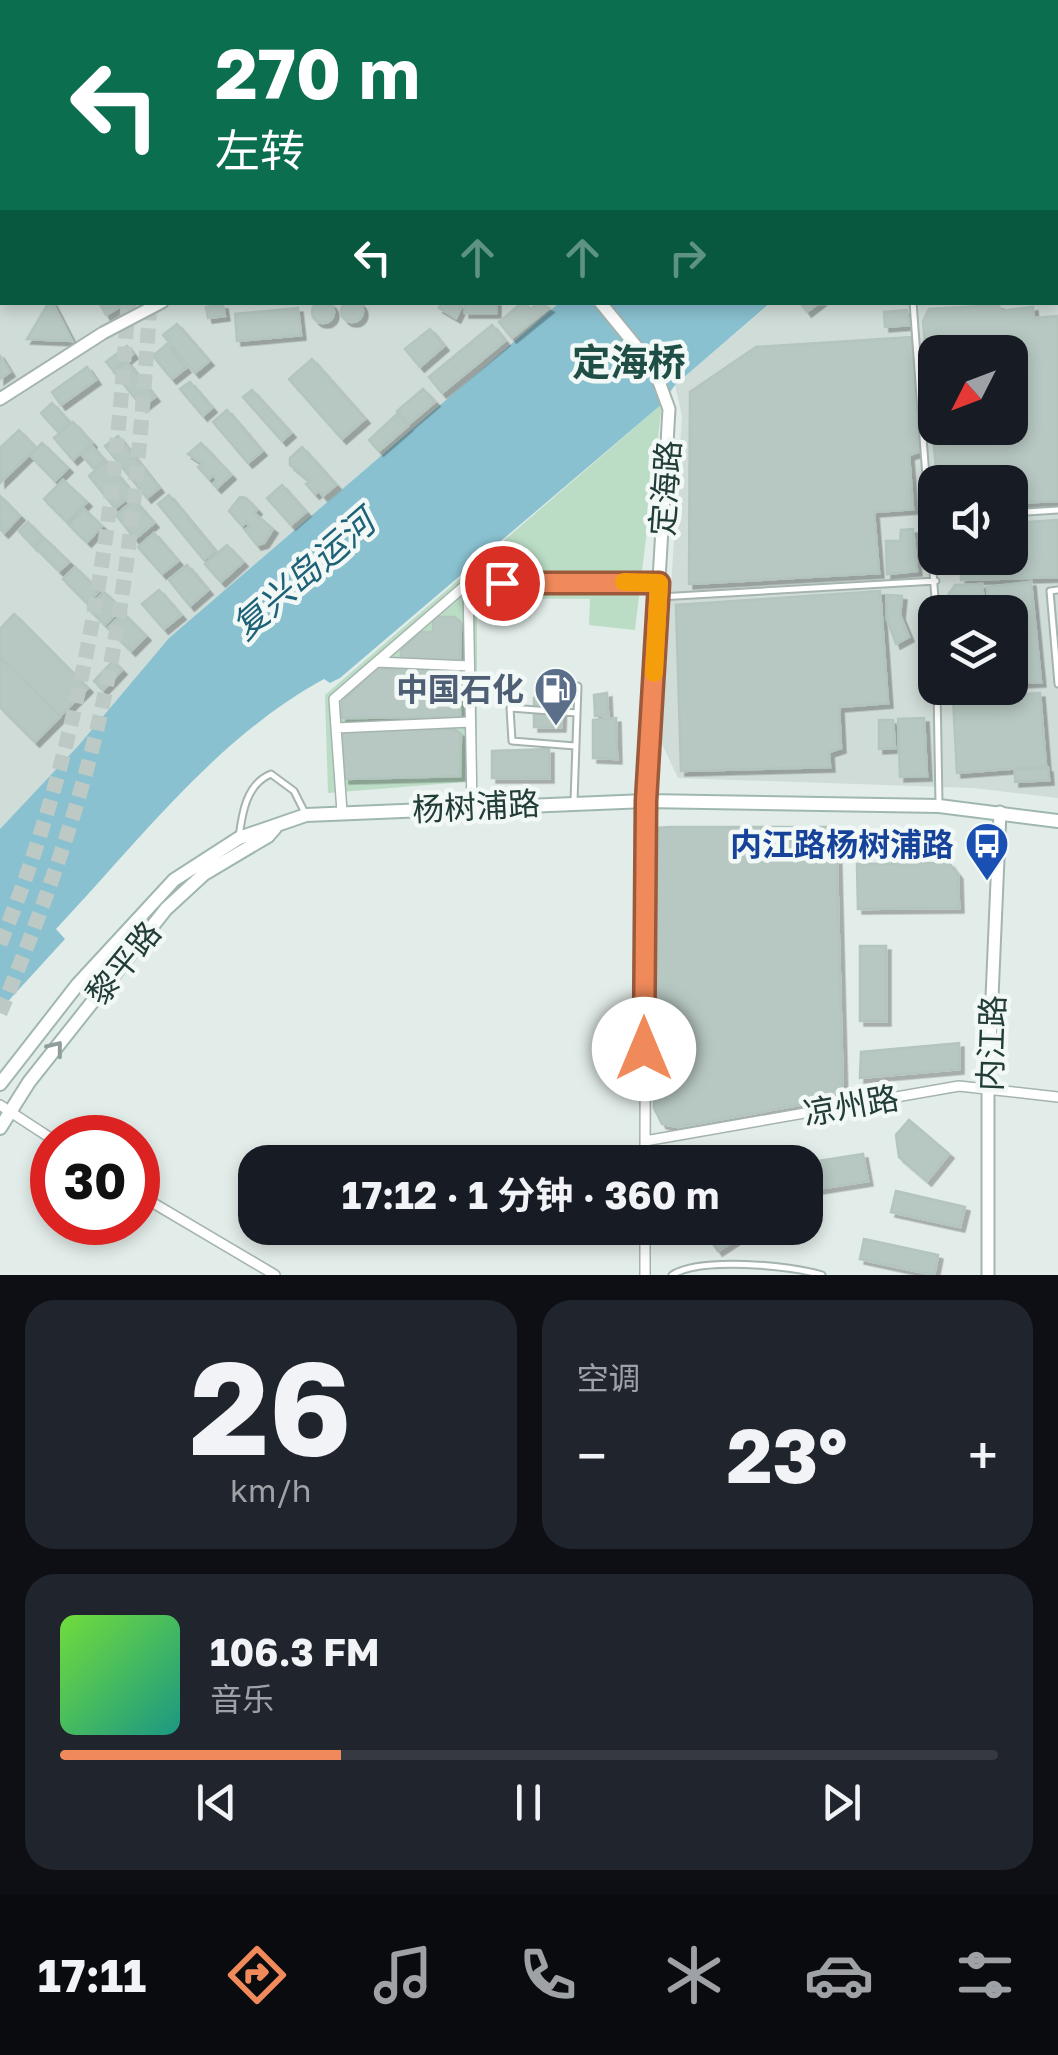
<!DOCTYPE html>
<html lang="zh">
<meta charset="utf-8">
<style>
body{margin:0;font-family:"Golos Text","Noto Sans SC",sans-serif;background:#20242c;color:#f1f3f6;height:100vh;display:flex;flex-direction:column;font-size:38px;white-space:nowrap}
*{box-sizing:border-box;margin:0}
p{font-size:32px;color:#9ea1a6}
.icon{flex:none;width:55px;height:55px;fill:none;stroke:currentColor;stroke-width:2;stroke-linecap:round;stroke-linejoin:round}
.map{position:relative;height:1275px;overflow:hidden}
.side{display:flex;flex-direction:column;gap:25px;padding:25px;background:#0d0f14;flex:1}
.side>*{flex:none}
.hud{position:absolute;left:0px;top:0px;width:1060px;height:305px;box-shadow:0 5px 15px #0003;background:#0b6e4f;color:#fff;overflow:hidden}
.needle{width:65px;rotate:228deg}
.tools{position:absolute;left:918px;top:335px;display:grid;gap:20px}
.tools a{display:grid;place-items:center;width:110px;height:110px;border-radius:20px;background:#171b24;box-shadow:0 5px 15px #0003;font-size:50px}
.speed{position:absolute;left:30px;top:1115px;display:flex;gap:20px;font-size:50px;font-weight:700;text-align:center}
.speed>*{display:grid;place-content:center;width:130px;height:130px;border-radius:50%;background:#171b24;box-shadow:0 5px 15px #0003;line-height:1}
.speed .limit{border:15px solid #d22;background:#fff;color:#111}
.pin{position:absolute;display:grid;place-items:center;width:85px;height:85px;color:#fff;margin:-42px;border:5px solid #fff;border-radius:50%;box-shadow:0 2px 10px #0007}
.me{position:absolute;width:110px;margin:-55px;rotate:0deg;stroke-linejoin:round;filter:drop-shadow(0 0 8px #0008)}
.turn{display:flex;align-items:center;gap:35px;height:210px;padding:0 50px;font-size:45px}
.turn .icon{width:130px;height:130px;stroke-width:2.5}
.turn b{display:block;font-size:70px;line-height:85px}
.lanes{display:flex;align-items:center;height:95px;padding:0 50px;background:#0003;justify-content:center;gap:50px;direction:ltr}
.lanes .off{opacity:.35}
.big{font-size:75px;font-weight:700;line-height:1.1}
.side .widget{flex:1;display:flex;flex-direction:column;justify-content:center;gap:15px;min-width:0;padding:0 35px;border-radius:30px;background:#20242c}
.side .dial{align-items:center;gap:0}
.dial b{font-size:130px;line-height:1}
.song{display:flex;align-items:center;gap:30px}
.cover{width:120px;height:120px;border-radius:15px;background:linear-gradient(135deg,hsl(100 70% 55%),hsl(170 70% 35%))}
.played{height:10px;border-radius:5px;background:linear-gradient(90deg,#f08a5b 30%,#363941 30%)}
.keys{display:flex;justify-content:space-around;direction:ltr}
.heat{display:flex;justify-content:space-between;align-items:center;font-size:55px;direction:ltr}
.side .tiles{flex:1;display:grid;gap:25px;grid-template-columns:1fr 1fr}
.widget:last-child{grid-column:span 2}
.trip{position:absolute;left:238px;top:1145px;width:585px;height:100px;border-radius:30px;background:#171b24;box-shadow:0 5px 15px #0003;font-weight:700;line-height:100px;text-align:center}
.menu{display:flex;height:160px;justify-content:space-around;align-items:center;background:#090b0e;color:#9ea1a6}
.menu .icon{width:70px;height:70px}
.menu .current{color:#f08a5b}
.menu b{font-size:45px;color:#f1f3f6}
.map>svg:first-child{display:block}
</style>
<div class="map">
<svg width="1058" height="1275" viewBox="0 0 1058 1275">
<defs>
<filter id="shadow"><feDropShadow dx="4.5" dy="4.5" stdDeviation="0" flood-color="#0004"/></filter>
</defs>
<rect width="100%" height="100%" fill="#e2ece8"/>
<path fill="#d0dcd7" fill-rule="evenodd" d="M1058,188V798L973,788L678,778L661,742L682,416L675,385L771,303L1058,302ZM935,352H1010V428H935ZM935,482H1010V558H935ZM935,612H1010V688H935Z
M0,213L2,302L559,303L169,638L78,746L0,829Z"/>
<path fill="#bbddc6" d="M662,404L635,630L589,625L590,599L477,598V781L328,793L325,695Z"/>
<path fill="#8ac1d0" d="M0,0H1058V188V2H2L0,213Z
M559,303H770L675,385L662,404L340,678L330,683L324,679C216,738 140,840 56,929L65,939L0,1010V829L78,746L169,638Z"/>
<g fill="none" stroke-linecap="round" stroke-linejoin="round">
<path stroke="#1d6278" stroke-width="2.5" stroke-dasharray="12 10" stroke-linecap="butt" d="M194,0V2"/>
</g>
<path fill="#b7c7c1" stroke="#b4c5bf" stroke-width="2.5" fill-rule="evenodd" filter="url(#shadow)" d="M341 311a11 11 0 1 1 22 0a11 11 0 1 1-22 0Z
M312 312a11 11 0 1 1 22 0a11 11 0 1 1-22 0Z
M49,302H52L72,341L27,339Z
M99,302H128L106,315Z
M442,302H456L462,306L456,318L439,308Z
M465,302H496V313H465Z
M523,302L531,309L538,302L549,308L512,338L499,322Z
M800,302H820L807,312Z
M223,305L225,316L208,318L206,307Z
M999,305L1000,311L1033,307L1034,318L1058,316V501L1010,503V482H973V477L937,480L923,321L929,309ZM935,352H1010V428H935Z
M298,308L301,335L237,341L235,314Z
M907,310L909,325L885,327L884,312Z
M177,324L209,361L195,373L163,335Z
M492,325L505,341L442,393L429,377Z
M430,329L444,346L420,367L405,349Z
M912,337L921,451L909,455L913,509L874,512L879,573L689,584L690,392L756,347Z
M167,344L186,368L172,379L153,356Z
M127,346L133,354L113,370L106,362Z
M0,356L10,372L0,379Z
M312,359L365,419L342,439L289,379Z
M127,362L155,397L142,407L114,372Z
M87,367L96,380L61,405L52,392Z
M190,382L212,408L203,416L180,389Z
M423,389L435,402L409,424L397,411Z
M252,390L291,433L282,441L243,397Z
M52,403L70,423L59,433L41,413Z
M227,410L262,451L248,463L213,422Z
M397,414L408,426L379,451L369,440Z
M73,422L92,443L73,460L54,438Z
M19,430L36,448L1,482L0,448Z
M118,436L159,488L147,498L105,446Z
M42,443L68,468L55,481L30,455Z
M201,443L231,475L217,488L213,484L217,480L213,475L209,479L198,467L202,463L188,454Z
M92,446L104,460L94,469L82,455Z
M302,447L336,485L323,496L319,491L315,494L306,484L310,481L290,465V458Z
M106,461L133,494L115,508L89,476Z
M63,480L87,502L67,522L44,499Z
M282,485L306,512L291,525L267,498Z
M169,495L215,551L204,560L158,504Z
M0,496L20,516L4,533L0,529Z
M240,497L246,498L257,510L254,513L273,529L264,543L257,545L245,530L250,526L246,522L242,526L229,511Z
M134,500L154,523L135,539L116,515Z
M84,509L102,526L87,542L69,525Z
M1058,520V577L961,580V558H1010V523Z
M28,522L42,537L33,546L19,531Z
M913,529L917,571L887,574L886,541H900L901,530Z
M154,533L178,561L162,574L138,547Z
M44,538L69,562L59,571L35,547Z
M227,545L243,562L221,582L205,564Z
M187,565L208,590L190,606L169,580Z
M75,567L99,591L87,603L63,579Z
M1031,582L1041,682L1010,683V612H989L987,587Z
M982,584L985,612H945L944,601L955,585Z
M159,590L181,615L164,629L142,604Z
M880,591L888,703L839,707L841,748L829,752L830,767L681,771L676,605Z
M104,592L121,608L105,625L88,608Z
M887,595L902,596L900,615L909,637L896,644L887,619Z
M123,613L146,636L131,651L108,628Z
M14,614L88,688L60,716L0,657V629Z
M433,617H455L461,623L460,663L401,660V651L419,632H433Z
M0,657L60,717L35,742L0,707Z
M113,661L122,670L103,690L94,681Z
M375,669H453L459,675L460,717L342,718V702Z
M951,688H984L985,692L952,694Z
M607,693L608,715L595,716L594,695Z
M1040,693L1046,766L957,773L953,699Z
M534,698H562L561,727H534Z
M616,718L617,759L593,758V720Z
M924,718L927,776L900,777L898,719Z
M879,720H893L895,748L879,749Z
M454,729L461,734L460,776L345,779L341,737L346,730Z
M549,749V778H492V751Z
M1048,768L1049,780L1015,782V770Z
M670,827H836L843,1097L678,1127L662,1124L654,1108L657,828Z
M949,863L958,875L959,908L858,909L857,864Z
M860,946H886V1021H860Z
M959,1043V1069L860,1078L861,1052Z
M909,1120L949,1154L927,1181L899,1157L896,1135Z
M863,1154L868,1181L805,1191V1163Z
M896,1191L965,1207L960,1227L891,1212Z
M702,1228H731L738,1238L718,1251Z
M864,1239L938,1255L934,1275L860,1259Z"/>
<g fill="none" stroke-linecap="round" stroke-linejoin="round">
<path stroke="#bcc9c5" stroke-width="15" stroke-dasharray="15 8" stroke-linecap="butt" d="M140,2V0
M160,2V0
M0,944C85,741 115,521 128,302
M0,1013C46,903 87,790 109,673C132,551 142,427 150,302"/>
<defs>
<path id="service" d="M913,302L936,612
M1010,513L1058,510
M1058,590L1050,591L1058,684
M659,597L936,581
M937,688L939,804
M575,746L512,741L510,708L577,713
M574,801L578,686
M239,837C242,814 246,784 271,774L294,791L305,813
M672,1275C700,1257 790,1265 822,1275"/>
<path id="minor" d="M468,583L472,806
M377,662L469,666
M336,728L470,722
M342,812L334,699L468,583H659
M0,1105L52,1139
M645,1141L959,1086L1058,1097
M645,1162L646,801
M138,1194L275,1275
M645,1275V1228"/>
<path id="tertiary" d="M600,302L654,368L669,409L646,801
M0,399L103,333L162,302
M988,1275V1090L1000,812"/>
<path id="secondary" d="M0,1084L78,984L174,880L239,838L306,815L646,801L939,806L1058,821
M0,1128L29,1082L166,909L204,874L268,836L275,828"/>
</defs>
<use href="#service" stroke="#a5b4af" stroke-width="9"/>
<use href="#minor" stroke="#a5b4af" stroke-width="12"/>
<use href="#tertiary" stroke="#a5b4af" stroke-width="15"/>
<use href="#secondary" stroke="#a0b7b1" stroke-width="16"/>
<use href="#service" stroke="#fff" stroke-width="5"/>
<use href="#minor" stroke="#fff" stroke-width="9"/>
<use href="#tertiary" stroke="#fff" stroke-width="11"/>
<use href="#secondary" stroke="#fff" stroke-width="12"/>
</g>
<defs><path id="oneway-chevron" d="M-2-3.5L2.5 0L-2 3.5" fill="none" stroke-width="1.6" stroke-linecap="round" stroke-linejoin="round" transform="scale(2.5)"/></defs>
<use stroke="#909e9b" href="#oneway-chevron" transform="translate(56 1048) rotate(-52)"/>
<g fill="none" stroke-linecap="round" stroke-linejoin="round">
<defs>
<path id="route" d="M502,583H659L646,801L644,1049"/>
</defs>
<use href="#route" stroke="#9c5a3b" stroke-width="25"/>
<use href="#route" stroke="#f08a5b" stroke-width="18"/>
<path stroke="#f59e0b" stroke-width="18" d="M624,582L659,583L654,673"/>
</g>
<defs>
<symbol id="fuel-pin" viewBox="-11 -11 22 30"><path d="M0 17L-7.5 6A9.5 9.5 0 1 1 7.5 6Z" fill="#5c6f8a" stroke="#f2f8f6"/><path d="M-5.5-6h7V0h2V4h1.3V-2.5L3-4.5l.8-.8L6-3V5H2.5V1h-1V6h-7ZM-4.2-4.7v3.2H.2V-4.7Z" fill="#fff"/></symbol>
<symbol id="bus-pin" viewBox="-11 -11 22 30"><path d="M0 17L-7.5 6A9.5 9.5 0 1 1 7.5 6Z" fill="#1a4fb4" stroke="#f2f8f6"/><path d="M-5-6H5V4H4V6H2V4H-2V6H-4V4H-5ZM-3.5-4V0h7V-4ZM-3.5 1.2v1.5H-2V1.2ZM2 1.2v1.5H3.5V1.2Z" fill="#fff"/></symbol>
</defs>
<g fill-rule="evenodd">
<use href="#fuel-pin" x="531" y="664" width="50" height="68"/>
<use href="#bus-pin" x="962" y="819" width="50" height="68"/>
</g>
<g text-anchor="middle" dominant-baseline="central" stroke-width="9" stroke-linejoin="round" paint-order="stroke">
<g font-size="32" fill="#223d37" stroke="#f2f8f6">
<text transform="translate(665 488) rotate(-86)">定海路</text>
<text transform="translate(476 806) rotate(-3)">杨树浦路</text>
<text transform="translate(123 963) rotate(-51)">黎平路</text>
<text transform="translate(991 1043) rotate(-88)">内江路</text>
<text transform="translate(851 1105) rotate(-10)">凉州路</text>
</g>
<g font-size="32" font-weight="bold" fill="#4e5e75" stroke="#f2f8f6" text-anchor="end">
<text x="524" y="689">中国石化</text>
</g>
<g font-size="32" font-weight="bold" fill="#164399" stroke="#f2f8f6" text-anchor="end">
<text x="954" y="844">内江路杨树浦路</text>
</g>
<g font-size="35" font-style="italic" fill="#1d6278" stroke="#f2f8f6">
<text transform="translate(303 574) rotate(-41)">复兴岛运河</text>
</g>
<g font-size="38" font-weight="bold" fill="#1e4e46" stroke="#f2f8f6">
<text x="629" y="361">定海桥</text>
</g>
</g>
</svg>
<div class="tools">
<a><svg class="needle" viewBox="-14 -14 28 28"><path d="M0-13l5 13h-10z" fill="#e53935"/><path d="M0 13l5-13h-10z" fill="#9ea1a6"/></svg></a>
<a><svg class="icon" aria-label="sound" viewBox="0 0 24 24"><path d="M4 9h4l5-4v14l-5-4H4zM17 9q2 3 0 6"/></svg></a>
<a><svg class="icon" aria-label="layers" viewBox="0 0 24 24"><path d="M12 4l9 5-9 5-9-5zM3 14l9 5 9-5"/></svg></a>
</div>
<div class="speed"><div class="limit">30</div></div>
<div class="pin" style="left:502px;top:583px;background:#d93025"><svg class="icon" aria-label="arrive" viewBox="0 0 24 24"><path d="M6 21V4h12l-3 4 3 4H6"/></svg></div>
<svg class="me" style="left:644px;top:1049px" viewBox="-20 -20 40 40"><circle r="19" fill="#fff"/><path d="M0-13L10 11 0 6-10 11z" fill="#f08a5b"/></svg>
<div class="trip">17:12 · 1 分钟 · 360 m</div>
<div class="hud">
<div class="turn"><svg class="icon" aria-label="left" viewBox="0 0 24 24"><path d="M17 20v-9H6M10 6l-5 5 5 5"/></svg><div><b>270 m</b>左转</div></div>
<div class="lanes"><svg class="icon" aria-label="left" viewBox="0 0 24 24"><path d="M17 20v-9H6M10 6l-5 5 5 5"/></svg><svg class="icon off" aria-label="ahead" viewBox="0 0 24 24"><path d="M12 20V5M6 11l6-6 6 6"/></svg><svg class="icon off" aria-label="ahead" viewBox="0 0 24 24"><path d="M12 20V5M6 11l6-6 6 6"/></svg><svg class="icon off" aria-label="right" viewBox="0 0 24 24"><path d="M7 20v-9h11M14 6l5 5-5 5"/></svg></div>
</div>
</div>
<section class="side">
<div class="tiles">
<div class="widget dial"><b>26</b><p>km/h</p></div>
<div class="widget"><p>空调</p>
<div class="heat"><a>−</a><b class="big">23°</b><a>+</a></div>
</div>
<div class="widget">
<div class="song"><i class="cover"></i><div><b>106.3 FM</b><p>音乐</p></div></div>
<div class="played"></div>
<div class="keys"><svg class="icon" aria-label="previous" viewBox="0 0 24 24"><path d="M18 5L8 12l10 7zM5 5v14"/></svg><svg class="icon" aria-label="pause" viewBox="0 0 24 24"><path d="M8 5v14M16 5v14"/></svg><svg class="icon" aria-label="next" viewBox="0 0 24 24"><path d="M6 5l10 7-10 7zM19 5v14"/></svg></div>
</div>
</div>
</section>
<nav class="menu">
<b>17:11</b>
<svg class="icon current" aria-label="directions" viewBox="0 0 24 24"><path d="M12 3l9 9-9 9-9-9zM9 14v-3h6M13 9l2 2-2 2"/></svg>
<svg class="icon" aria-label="music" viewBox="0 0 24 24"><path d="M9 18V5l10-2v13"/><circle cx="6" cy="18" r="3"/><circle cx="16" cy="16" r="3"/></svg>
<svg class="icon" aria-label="phone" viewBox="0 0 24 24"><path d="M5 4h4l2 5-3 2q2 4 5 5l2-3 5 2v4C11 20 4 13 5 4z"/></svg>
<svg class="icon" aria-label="climate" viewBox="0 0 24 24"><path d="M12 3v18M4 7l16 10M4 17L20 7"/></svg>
<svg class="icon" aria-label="car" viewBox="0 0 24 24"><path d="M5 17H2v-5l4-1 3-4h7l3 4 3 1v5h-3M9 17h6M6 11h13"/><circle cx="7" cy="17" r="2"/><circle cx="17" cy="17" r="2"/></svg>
<svg class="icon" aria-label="filters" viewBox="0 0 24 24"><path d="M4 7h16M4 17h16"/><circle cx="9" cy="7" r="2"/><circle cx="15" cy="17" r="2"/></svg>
</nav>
